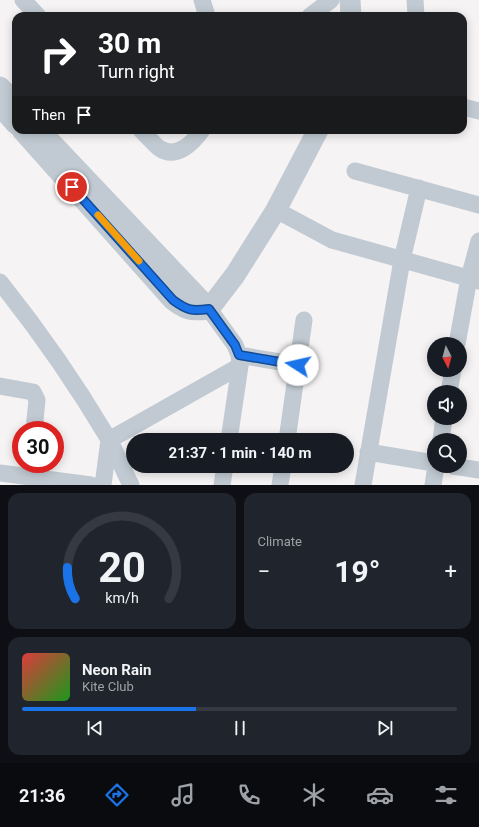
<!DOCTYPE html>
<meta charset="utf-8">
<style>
body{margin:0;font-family:Roboto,sans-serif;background:#20242c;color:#f1f3f6;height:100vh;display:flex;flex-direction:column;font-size:15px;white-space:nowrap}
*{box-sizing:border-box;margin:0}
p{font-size:13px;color:#9ea1a6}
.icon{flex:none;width:22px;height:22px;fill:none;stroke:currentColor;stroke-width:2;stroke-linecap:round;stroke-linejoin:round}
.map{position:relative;height:485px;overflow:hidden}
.panel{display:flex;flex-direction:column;gap:8px;padding:8px;background:#0d0f14;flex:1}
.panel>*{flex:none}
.banner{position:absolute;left:12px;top:12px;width:455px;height:122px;border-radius:12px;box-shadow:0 2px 10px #0003;background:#202124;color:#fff;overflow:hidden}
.needle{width:26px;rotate:174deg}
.controls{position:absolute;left:427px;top:337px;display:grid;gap:8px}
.controls a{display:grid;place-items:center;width:40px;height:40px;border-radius:50%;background:#171b24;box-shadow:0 2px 10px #0003;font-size:20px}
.speed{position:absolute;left:12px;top:421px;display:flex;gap:8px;font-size:20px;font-weight:700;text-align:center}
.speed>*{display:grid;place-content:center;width:52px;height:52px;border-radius:50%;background:#171b24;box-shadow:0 2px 10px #0003;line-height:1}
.speed .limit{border:6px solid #d22;background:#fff;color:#111}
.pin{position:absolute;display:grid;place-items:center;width:34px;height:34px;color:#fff;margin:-17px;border:2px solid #fff;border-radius:50%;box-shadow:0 1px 4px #0007}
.me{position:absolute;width:44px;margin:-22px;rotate:280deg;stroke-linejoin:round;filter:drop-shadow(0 0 3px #0008)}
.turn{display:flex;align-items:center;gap:14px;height:84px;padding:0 20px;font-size:18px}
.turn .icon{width:52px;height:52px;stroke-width:2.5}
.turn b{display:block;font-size:28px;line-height:34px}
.then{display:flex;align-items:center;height:38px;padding:0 20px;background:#0003;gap:8px;font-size:15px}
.big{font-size:30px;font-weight:700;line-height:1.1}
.panel .card{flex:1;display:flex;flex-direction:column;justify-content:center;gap:6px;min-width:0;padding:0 14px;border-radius:12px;background:#20242c}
.panel .dial{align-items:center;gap:0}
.dial svg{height:104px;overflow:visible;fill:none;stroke:#363941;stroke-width:7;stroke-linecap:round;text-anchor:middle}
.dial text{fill:#f1f3f6;stroke:none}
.song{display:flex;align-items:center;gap:12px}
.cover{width:48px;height:48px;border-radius:6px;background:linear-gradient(135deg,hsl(0 70% 55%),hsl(120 70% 35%))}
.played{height:4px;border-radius:2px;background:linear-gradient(90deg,#1a73e8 40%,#363941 40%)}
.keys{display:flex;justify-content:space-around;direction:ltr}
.heat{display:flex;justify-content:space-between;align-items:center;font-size:22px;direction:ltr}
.panel .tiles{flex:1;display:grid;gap:8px;grid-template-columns:1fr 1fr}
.card:last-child{grid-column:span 2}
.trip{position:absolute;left:126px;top:433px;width:228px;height:40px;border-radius:20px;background:#171b24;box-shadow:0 2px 10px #0003;font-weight:700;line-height:40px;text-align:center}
.menu{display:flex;height:64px;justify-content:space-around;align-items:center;background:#090b0e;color:#9ea1a6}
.menu .icon{width:28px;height:28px}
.menu .active{color:#1a73e8}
.menu b{font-size:18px;color:#f1f3f6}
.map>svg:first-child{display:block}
</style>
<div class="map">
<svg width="479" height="485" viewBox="0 0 479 485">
<rect width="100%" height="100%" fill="#f5f3f3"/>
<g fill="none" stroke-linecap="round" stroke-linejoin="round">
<path stroke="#c1cad2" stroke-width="17" d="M23,0L38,16
M202,0L207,16
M415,0L416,16
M310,16L331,0
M463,107L479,111
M141,130C147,136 153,143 159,148C176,160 193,143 202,130
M355,171L479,205
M276,210L332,240L479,281
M0,282C40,332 76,384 108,438C117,453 123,470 131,485
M209,309L235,345L239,355L240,366L229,440
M457,344L469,278L479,241
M239,355L298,365
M0,386L33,392L37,400L34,430
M449,392L453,370
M287,440L304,320
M441,440L444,418
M368,452L434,463
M453,466L479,470
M0,473L91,485
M103,485L109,440L240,366
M222,485L225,466
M280,485L283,466
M363,485L402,260L419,188
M433,485L436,466"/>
<path stroke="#c1cad2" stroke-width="21" d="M350,0L351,16
M0,87L16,104
M0,106L16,124
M22,130L173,300C188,311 191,311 209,309L235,275L276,210L318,130
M47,138L209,309"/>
</g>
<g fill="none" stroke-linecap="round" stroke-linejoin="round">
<defs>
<path id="route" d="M72,187L173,300C188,311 192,311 209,309L235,345L239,355L298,365"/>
</defs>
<use href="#route" stroke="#114b97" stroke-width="10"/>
<use href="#route" stroke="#1a73e8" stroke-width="7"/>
<path stroke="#f59e0b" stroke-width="7" d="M98,215L139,261"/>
</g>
</svg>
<div class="controls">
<a><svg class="needle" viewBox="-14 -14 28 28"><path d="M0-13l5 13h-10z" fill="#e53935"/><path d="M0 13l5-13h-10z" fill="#9ea1a6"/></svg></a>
<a><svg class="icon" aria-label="sound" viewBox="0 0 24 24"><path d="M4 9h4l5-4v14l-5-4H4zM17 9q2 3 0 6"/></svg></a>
<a><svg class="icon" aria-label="search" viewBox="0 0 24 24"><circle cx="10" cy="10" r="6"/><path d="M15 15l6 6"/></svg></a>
</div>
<div class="speed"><div class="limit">30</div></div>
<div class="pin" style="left:72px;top:187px;background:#d93025"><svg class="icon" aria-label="arrive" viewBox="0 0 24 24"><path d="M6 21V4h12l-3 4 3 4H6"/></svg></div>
<svg class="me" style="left:298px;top:365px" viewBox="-20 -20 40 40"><circle r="19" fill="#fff"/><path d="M0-13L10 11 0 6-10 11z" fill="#1a73e8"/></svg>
<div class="trip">21:37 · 1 min · 140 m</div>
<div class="banner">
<div class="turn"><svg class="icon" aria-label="right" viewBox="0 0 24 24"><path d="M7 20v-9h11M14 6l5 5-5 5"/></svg><div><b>30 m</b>Turn right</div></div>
<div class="then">Then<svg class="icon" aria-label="arrive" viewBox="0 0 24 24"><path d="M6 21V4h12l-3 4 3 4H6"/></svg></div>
</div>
</div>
<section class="panel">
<div class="tiles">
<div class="card dial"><svg viewBox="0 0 100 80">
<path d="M14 69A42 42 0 1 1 86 69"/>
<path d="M14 69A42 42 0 0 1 8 45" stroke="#1a73e8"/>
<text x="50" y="56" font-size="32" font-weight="700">20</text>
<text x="50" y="72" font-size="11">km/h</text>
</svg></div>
<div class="card"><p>Climate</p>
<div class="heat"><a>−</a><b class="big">19°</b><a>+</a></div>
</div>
<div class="card">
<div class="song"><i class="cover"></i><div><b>Neon Rain</b><p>Kite Club</p></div></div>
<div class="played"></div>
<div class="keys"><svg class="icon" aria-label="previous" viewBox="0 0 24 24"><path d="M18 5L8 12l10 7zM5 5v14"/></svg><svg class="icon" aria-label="pause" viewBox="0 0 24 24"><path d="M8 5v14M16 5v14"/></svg><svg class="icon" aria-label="next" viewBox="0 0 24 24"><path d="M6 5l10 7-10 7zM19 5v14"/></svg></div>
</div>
</div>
</section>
<nav class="menu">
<b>21:36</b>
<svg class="icon active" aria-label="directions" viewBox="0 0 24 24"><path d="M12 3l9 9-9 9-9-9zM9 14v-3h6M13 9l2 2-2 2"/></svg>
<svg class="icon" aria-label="music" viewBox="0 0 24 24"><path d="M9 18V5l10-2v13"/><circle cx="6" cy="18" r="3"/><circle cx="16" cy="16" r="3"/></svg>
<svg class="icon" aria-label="phone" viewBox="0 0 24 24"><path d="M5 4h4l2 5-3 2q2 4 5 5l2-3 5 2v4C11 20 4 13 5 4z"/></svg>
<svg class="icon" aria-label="climate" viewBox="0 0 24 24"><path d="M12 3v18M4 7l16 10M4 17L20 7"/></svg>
<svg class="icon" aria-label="car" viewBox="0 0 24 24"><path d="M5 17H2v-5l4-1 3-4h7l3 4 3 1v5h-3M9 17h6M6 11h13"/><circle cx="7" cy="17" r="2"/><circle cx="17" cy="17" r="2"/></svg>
<svg class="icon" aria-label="filters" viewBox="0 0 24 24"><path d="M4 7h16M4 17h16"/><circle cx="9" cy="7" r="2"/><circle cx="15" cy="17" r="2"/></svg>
</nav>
